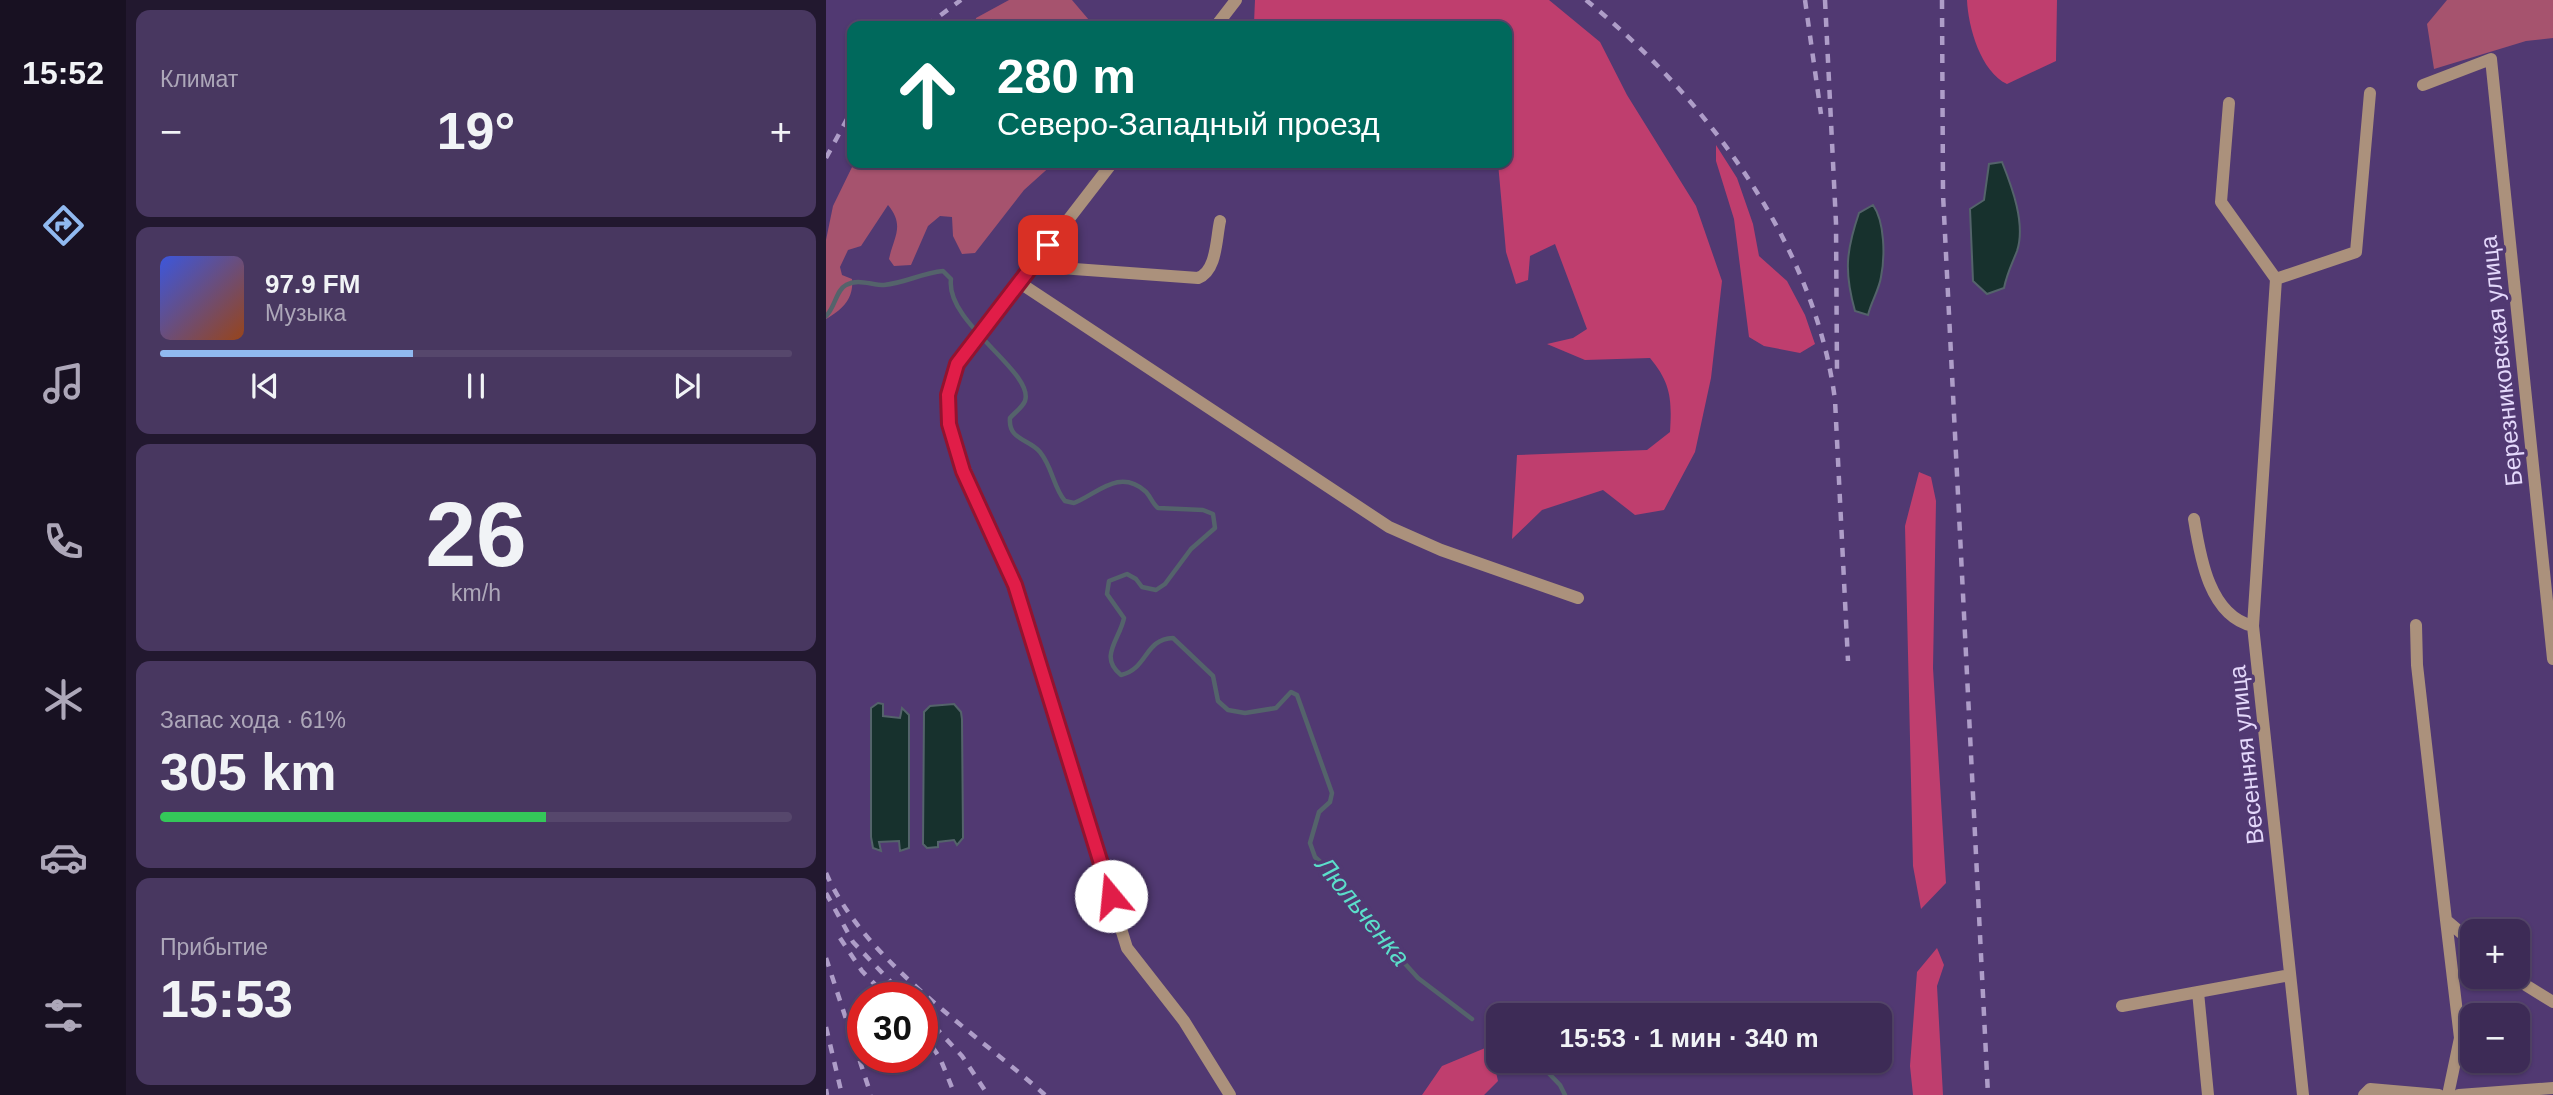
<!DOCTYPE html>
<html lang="ru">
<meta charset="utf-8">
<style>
body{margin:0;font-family:Arial,sans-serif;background:#483760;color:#f1f3f6;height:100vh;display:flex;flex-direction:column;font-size:26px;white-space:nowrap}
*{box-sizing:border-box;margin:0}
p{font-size:23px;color:#ada7b9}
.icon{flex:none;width:38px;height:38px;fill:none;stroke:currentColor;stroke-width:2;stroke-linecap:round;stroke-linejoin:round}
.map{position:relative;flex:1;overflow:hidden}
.side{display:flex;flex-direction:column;gap:10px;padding:10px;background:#22182f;width:700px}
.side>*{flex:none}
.top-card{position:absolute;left:21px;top:21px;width:665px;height:147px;border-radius:14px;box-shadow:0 2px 5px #0004,0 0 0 2px #56476c;background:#00695c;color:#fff;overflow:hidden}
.controls{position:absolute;left:1634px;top:919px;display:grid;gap:14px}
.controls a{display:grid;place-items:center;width:70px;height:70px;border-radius:14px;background:#3d2b56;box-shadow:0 2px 5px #0004,0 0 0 2px #56476c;font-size:35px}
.speed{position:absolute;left:21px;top:982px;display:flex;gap:14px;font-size:35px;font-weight:700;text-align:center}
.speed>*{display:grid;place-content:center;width:91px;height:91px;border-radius:50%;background:#3d2b56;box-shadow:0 2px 5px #0004,0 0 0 2px #56476c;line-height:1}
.speed .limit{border:10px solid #d22;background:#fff;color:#111}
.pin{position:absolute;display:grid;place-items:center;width:60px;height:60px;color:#fff;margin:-30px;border-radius:14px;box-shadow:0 4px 10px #0006}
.me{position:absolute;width:77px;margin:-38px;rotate:343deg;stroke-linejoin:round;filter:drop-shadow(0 0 5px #0008)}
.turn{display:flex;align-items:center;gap:24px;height:147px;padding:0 35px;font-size:32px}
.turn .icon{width:91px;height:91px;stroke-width:2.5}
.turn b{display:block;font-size:49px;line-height:60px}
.big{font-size:52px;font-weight:800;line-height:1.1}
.side .tile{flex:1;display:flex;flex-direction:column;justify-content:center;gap:10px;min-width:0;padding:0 24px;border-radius:14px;background:#483760}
.side .dial{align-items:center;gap:0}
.dial b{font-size:91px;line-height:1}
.song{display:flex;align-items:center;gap:21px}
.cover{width:84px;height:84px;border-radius:10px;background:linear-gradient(135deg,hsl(230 70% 55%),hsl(20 70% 35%))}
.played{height:7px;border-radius:4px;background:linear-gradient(90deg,#90b9f0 40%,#56476c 40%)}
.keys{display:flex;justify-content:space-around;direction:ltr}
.heat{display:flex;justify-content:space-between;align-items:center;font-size:38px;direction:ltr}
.charge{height:10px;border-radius:5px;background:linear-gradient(90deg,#34c759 61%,#56476c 0)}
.trip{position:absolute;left:660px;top:1003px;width:406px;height:70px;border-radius:14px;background:#3d2b56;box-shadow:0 2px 5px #0004,0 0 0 2px #56476c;font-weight:800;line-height:70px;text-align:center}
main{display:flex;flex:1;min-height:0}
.tab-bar{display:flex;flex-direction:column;width:126px;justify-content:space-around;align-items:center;background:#181122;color:#ada7b9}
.tab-bar .icon{width:49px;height:49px}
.tab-bar .on{color:#90b9f0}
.tab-bar b{font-size:32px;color:#f1f3f6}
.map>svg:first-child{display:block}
</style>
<main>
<nav class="tab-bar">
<b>15:52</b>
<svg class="icon on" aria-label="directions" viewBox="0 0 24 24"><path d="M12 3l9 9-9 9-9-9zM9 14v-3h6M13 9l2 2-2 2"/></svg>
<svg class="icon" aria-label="music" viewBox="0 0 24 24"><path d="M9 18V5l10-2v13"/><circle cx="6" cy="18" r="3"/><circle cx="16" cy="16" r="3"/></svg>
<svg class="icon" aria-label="phone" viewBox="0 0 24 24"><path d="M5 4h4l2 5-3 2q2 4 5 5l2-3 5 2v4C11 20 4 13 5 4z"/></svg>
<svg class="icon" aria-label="climate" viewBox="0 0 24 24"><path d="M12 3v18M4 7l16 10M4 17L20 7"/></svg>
<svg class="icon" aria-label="car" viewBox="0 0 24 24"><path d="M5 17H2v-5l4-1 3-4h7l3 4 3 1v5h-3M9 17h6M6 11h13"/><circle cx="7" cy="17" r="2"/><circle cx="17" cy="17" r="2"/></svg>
<svg class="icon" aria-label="filters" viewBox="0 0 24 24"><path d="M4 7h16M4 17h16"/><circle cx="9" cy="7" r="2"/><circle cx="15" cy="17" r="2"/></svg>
</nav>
<section class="side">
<div class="tile"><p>Климат</p>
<div class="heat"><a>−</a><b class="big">19°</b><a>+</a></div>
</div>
<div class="tile">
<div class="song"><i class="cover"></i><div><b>97.9 FM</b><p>Музыка</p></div></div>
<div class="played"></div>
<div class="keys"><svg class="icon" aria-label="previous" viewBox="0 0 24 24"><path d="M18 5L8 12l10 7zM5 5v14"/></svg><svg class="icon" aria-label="pause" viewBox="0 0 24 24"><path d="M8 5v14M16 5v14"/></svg><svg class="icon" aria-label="next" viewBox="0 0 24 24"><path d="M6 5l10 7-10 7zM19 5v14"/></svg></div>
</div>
<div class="tile dial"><b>26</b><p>km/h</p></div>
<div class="tile"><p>Запас хода · 61%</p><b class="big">305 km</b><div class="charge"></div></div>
<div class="tile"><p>Прибытие</p><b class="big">15:53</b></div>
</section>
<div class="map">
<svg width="1727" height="1095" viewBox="0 0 1727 1095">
<rect width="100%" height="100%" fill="#513972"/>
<path fill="#a6536e" d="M183,0H246L263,20L264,26H149L150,18Z
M1621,0H1727V38L1700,41L1608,69L1601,24Z
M28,163H228L198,190L149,253L136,254L127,236L126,217L114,216L102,226L85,265L68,266L63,259C68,236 79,226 62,205L35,246L22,250L14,267L16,275L26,279C28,299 16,310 0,319V240L7,206Z"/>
<path fill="#bf3e6e" d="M429,0H723L774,42L801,95L870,206L896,281L885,378L869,452L838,510L809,515L777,490L716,510L686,539L691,455L821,450L844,432C846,400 845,383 824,358L759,360L721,344L747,338L761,329L729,244L704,256L702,280L690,284L680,252L672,163H681V26H434L428,23Z
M1141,0H1231L1230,61L1181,84C1155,72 1142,27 1141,0Z
M890,145L911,178L927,224L933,256L961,281L979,315L989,344L974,353L938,346L923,337L908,219L890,161Z
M1093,472L1105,477L1110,501L1107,668L1120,883L1095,909L1087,866L1079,526Z
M1111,948L1118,965L1111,986L1117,1095H1087L1084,1066L1091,972Z
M664,1046L672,1081L658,1095H596L616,1066Z"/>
<path fill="#17312d" stroke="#54636b" stroke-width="2" d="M1176,162C1186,187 1200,224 1191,251C1186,264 1181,273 1178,288L1161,294L1147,281L1144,209L1158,200L1163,164Z
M1047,205C1059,222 1059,257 1055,277C1053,290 1045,302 1042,315L1029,311C1018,272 1020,251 1033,213Z
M52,703L57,704V716L74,718L76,708L83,715V848L74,851L73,841L53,842L55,851L47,848L45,837V708Z
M128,704L135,712L136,719L137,838L131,845L128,840L112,842V847L101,848L97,844L98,712L104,706Z"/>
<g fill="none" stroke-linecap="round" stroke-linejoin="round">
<path stroke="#54636b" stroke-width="4.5" d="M0,316C9,308 10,290 20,285C32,278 45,285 58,285C79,283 96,273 117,271L125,279C119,323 209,372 199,401C196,408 189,412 184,418C182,440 203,439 214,452C227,468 227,487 239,501L248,503C271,494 293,468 319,491C324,495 326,503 332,508L377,510L387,514L389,528L365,549L339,584L330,590L316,587L310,579L301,574L283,581L281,594L298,618C294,639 272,657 295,675C322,669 318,639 347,638L387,676L392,701L402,710L419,713L450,708L465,692L471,695L506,793L504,802L493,812L484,843L489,857L502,869L515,893L592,978L646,1019
M669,1034L672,1036
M710,1060L734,1085L739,1095"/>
<path stroke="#ab917c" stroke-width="12" d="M390,26L410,0
M1597,85L1665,59L1727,659
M1403,103L1395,202L1450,279L1427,626L1477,1095
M286,163L131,364L122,395L126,439L189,585L301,948L358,1021L404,1095
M207,266L372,278C391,271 390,239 394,221
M1450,279L1530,252L1544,93
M194,283L563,527L615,550L752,598
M1368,519C1374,556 1383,616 1427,626
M1590,625L1591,665L1620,920L1647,943
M1620,920L1634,1038L1622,1095
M1685,976L1727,1002
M1372,992L1382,1095
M1296,1006L1464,975
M1538,1095L1544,1089L1613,1095
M1633,1095L1727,1088"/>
<path stroke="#ae9dc8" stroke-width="4.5" stroke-dasharray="9 9" stroke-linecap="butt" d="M760,0C880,98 989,244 1009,400L1022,661
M979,0L995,114
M999,0L1010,223L1011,371
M1116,0L1117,194L1162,1095
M100,26L135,0
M0,158L26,110
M0,873C39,962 148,1031 219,1095
M0,893L27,942L80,998
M14,938L36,971L62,998
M0,958L45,1095
M96,1013L136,1056L162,1095
M0,1027L16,1095
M96,1032L114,1058L129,1095
M0,1089L1,1095"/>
</g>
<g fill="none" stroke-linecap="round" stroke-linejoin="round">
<defs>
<path id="route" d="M222,245L131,364L122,395L123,424L137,471L189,585L285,896"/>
</defs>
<use href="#route" stroke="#92132f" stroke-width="18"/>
<use href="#route" stroke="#e11d48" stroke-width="12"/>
</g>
<g text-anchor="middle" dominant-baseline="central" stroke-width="7" stroke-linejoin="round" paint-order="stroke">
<g font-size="24" fill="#e4d8fb" stroke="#513972">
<text transform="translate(1675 361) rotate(-96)">Березниковская улица</text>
<text transform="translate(1420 755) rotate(-96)">Весенняя улица</text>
</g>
<g font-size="26" font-style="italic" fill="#5bdeca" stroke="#513972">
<text transform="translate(537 911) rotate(51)">Люльченка</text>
</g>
</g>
</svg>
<div class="controls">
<a>+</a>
<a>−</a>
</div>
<div class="speed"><div class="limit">30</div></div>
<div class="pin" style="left:222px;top:245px;background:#d93025"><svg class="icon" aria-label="arrive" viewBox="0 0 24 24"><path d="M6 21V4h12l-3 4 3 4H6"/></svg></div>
<svg class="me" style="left:285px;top:896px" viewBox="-20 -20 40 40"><circle r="19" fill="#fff"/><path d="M0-13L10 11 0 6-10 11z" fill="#e11d48"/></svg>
<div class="trip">15:53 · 1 мин · 340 m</div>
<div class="top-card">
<div class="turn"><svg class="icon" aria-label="ahead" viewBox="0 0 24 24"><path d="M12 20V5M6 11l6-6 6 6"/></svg><div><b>280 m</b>Северо-Западный проезд</div></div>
</div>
</div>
</main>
